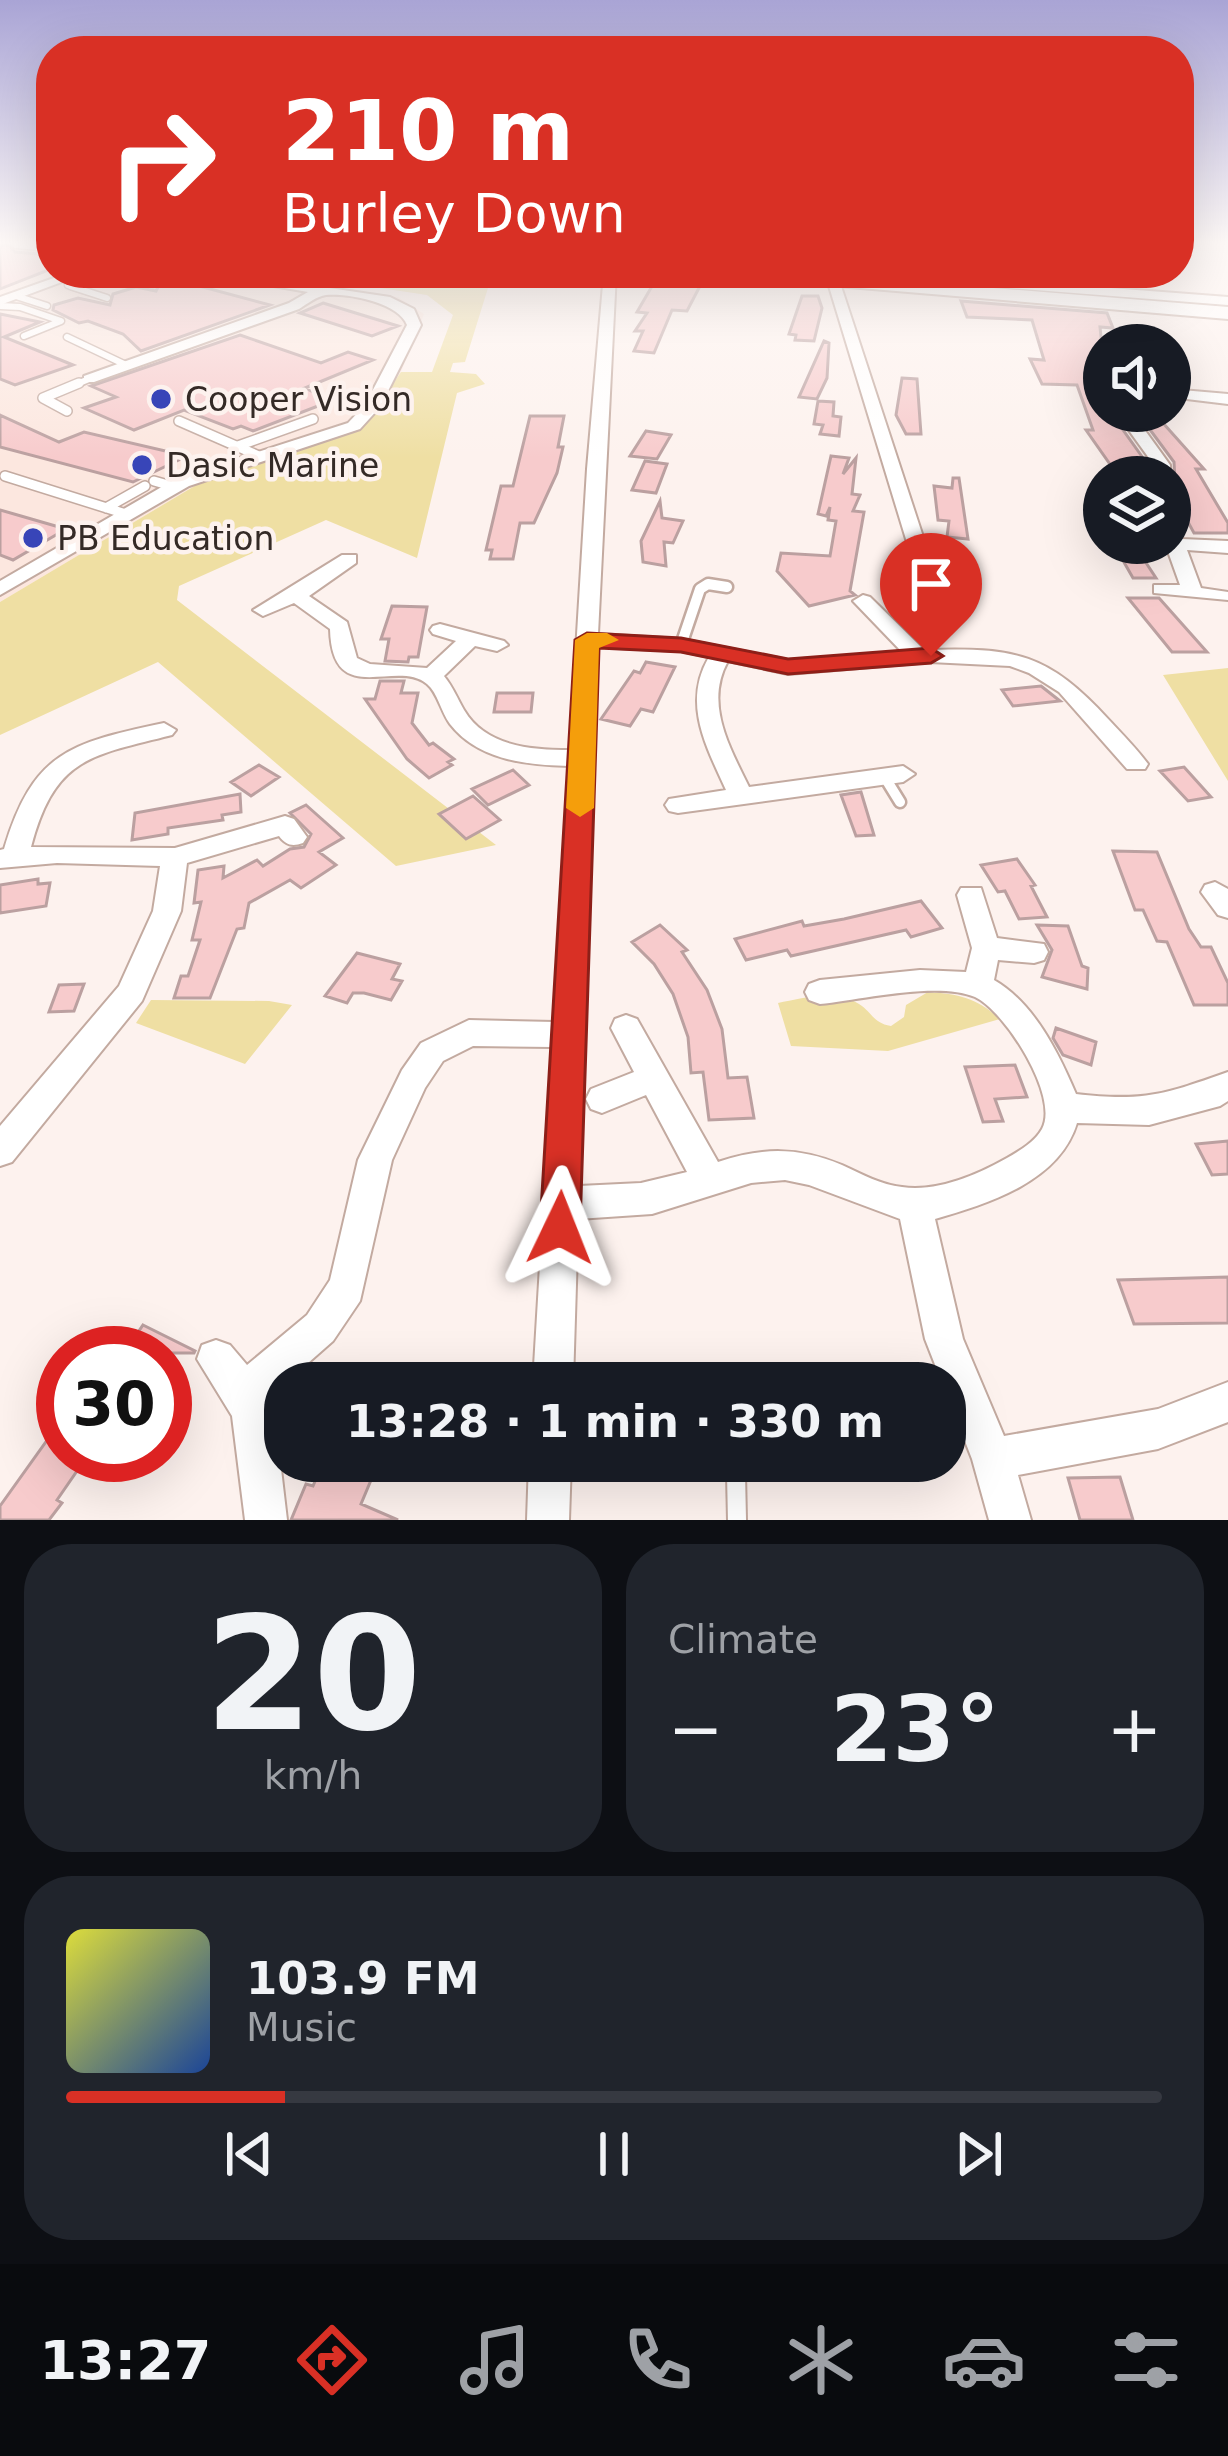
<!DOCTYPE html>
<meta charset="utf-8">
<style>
body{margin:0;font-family:"DejaVu Sans",sans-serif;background:#20242c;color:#f1f3f6;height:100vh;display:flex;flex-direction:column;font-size:45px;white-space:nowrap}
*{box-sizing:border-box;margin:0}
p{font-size:39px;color:#9ea1a6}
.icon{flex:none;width:66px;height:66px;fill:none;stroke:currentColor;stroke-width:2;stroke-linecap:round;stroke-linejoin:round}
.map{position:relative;height:1520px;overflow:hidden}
.side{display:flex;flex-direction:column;gap:24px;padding:24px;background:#0d0f14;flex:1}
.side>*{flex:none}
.top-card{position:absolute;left:36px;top:36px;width:1158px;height:252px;border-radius:48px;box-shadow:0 12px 48px #0002;background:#d93025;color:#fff;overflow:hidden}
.tools{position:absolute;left:1083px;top:324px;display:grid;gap:24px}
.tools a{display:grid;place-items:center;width:108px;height:108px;border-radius:50%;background:#171b24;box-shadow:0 12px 48px #0002;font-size:60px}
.speed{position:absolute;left:36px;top:1326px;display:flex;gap:24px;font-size:60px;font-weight:700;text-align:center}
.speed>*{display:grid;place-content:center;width:156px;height:156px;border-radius:50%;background:#171b24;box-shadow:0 12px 48px #0002;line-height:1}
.speed .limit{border:18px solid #d22;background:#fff;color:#111}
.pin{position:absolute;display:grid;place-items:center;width:102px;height:102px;color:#fff;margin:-123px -51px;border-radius:50% 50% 50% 0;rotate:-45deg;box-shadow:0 0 12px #0007}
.pin .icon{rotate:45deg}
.me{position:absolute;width:132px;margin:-66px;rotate:2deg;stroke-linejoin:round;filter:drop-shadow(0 0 9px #0008)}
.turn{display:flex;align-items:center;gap:42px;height:252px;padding:0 48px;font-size:54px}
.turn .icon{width:156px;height:156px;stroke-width:2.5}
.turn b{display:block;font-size:84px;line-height:102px}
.big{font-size:90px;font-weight:700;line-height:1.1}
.side .widget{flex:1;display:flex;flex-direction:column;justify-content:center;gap:18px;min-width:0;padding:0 42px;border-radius:48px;background:#20242c}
.side .dial{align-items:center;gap:0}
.dial b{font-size:156px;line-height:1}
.song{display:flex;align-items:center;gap:36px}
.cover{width:144px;height:144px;border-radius:18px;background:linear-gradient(135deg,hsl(60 70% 55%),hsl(220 70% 35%))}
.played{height:12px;border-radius:6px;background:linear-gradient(90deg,#d93025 20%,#363941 20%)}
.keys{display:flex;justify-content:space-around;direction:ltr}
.heat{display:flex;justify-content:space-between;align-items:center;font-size:66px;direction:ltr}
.side .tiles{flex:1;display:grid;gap:24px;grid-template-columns:1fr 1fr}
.widget:last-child{grid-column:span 2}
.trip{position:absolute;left:264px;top:1362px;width:702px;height:120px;border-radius:48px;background:#171b24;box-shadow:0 12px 48px #0002;font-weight:700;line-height:120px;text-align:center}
.tab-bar{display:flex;height:192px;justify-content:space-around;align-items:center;background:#090b0e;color:#9ea1a6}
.tab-bar .icon{width:84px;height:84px}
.tab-bar .current{color:#d93025}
.tab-bar b{font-size:54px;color:#f1f3f6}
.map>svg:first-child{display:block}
</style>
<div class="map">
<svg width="1228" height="1520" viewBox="0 0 1228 1520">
<rect width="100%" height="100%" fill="#fdf2ee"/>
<path fill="#fce7df" d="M0,245H51V273H242L398,297L424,314L401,372L367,420L348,433L208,478L0,602Z"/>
<path fill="#efdfa3" d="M280,273L488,288L465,362L453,363L450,372L476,374L485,384L457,393L417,558L326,520L179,586L177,600L496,845L396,866L158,662L0,735V602L208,478L346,434L367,420L401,372H432L453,315L427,295Z
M1228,668V781L1163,675Z
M928,992C959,994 977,998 1000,1019L888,1051L791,1046L778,1003C802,998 837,989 859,1004C873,1013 873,1023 891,1026L904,1017L906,1005Z
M151,1000L269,1001L292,1005L245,1064L136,1023Z"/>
<path fill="#f7cbcc" stroke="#bba0a0" stroke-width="3" d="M0,245H9L15,252L51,255V269L0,289Z
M173,279L270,305L141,351L123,334L88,321L79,323L53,310L54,305L78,298L110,305L113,294L136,287L156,291L160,283Z
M655,281L701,284L687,311L672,310L654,353L634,351L643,331H635L647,313L637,312Z
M802,296H818L822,308L814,341L795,340L796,335L789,334Z
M961,301L1107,313L1113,328L1100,327L1104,368L1087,366L1109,422L1118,423L1143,458L1132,477H1119L1086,430H1093L1077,385L1042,384L1030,359L1044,360L1032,320L967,317Z
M323,303L398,326L372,336L300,313Z
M0,314L40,322L4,337L73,365L15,385L0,379Z
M240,335L321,363L348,352L373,360L305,388L331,401L253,431L241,426L233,429L184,410L134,430L84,408L116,397L91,386Z
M824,341L829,343L827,378L817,399L799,397Z
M902,378L917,379L921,434H906L896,415Z
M818,401L834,402L833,416L841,417L839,436L820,434L823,425L814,424Z
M0,415L59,442L84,432L187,456L133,482L0,447Z
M530,416H564L558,447H563L557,473L534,523H520L513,559H490L492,550H486L501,486H513Z
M1145,423H1163L1204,469H1196L1228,523V533H1194L1170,489L1175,481L1174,462Z
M646,431L671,435L657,459L630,456Z
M831,456L849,458L843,474L856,458L852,494L860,495L853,511L864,512L850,591L855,595L809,606L777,571L781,553L830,556L836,521L828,520L830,507L826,516L818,514Z
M645,461L667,464L656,493L632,490Z
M953,478H959L968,539L947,537L949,521L938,520L934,486L952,488Z
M660,501L662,518L683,521L673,543L664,542L666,566L643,562L641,541Z
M0,510L21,516L66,529L13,560L0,555Z
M1113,543H1133L1156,578H1133Z
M1128,598H1159L1207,652H1172Z
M392,606L427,607L418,657H409L408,662L385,661L389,639H381Z
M646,662L675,667L653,712L641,709L630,726L601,719L634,671L640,673Z
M380,681H404L401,693H418L412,723L429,745L433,743L454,759L448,762L452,765L429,778L407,759L365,699H375Z
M1041,686L1060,701L1013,706L1002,690Z
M497,693H533L531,712H494Z
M259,765L279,777L251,796L231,782Z
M1184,767L1211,797L1188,801L1160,771Z
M513,770L529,785L488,805L472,789Z
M861,792L874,835L856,836L841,795Z
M240,794L241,812L222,815L223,820L168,828V834L132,840L135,813Z
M473,796L500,820L466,839L439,814Z
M306,805L343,838L319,852L336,865L301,888L290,880L249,903L244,928L237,929L210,998H174L181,976H188L200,940H192L201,902L194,903L198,870L224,866L223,878L257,860L263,866L290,849L304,847L311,834L290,813Z
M1113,851L1157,852L1189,929L1201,947H1211L1228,983V1005H1194L1167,942L1157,941L1143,910H1135Z
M1017,859L1035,885L1031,886L1047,917L1019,919L1005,891L998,892L981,865Z
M38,879V884L50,883L46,906L0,913V885Z
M921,901L942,928L911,937L906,930L791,956L787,950L746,960L735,939L802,921L804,926L844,919Z
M660,925L687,950L682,952L707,990L722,1029L728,1078L747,1077L754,1118L709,1120L703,1072L691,1073L688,1037L673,994L654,964L632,942Z
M1037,925L1068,926L1082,966L1088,968L1087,989L1042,977L1052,950Z
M357,953L400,964L392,979L402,981L391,1000L364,993H353L347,1003L325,996Z
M84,984L74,1011L49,1012L59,985Z
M1056,1028L1096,1042L1091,1065L1063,1055L1053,1038Z
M1015,1065L1027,1097L995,1099L1003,1121L983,1122L965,1067Z
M1228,1141V1174L1212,1175L1196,1144Z
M1228,1277V1323L1134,1324L1118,1280Z
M143,1325L195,1351L194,1353H124Z
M63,1418V1455H88L57,1500L62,1503L49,1520H0V1506Z
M324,1461H379L361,1504L398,1520H291L306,1484L313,1486Z
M1120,1477L1133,1520H1080L1068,1478Z"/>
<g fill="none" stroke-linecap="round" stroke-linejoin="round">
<defs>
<path id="lane-far3" d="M16,245L51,248
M1179,246L1188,245
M68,285L135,279L153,284
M70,286L107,298
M16,296L47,306
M0,306L20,307L61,321L24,336
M67,337L126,365
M72,386L89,379"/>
<path id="lane-far2" d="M67,411L43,398L79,383
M179,421L259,456
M238,446L313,419
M5,476L126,514
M154,481L175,487
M106,508L145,486"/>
<path id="lane-far1" d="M681,645L700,589L708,584L727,587
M884,776L900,802"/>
<path id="lane" d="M736,1474L737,1520"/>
<path id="street" d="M68,273H86L0,305V297Z
M198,273H228L390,297L414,309L421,325L380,407L360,429L189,486L0,595V581L177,478L348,423L365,405L407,325C399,303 349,293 326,295C317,296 307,304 299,309L94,382H84V376L289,303L308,292Z
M604,273H616L598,634L681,639L788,660L902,652L853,601L863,595L870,597L924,650C1016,647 1048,653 1110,721C1123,735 1137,749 1148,764L1145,769H1127L1059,692L1029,673L1010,666L930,662L788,674L728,661C704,704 730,748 749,787L903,766L915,774L903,782L678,813L669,811L665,805L669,799L726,790C706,746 682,703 709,657L681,651L597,647L579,1186L641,1183L687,1172L646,1095L602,1113L591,1109L586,1099L591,1089L634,1072L611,1028L615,1019L626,1015L637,1019L718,1162C762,1147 799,1147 842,1165C862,1174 881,1185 902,1187C938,1192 977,1175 1007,1158C1019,1151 1035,1142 1042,1129C1060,1097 1005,1011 975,997C938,981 860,1000 820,1004L809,1000L805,992L809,984L820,980L920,970L966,972L972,948L957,895L961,888H981L997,938L1044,944L1048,952L1044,960L1034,963L998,960L994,980C1034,1003 1058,1052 1076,1094C1143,1102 1166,1094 1228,1072V1101L1220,1106L1149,1125L1077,1123C1059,1182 989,1203 935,1219L963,1339L1004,1436L1158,1409L1228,1382V1422L1158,1449L1018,1475L1031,1520H989L972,1459L925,1339L900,1219L809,1185L785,1180L751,1183L652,1214L578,1219L573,1383H533L553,1047L473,1046L443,1061L425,1088L392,1160L360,1301L333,1341L266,1400L277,1435L287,1520H245L232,1416L197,1359L202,1345L216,1340L230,1345L247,1365L307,1315L330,1280L358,1160L402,1070L421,1043L469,1020L554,1022L569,766C526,765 478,760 450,724C441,712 438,693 427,684C396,658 332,710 330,629L294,603L263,616L253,610L342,555H356V563L309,596L347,622L357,658L370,664L427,668L456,641L433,634L430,630L433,626L440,624L504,641L508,645L497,651L475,646L444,676C453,687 457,698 464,710C486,747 532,750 570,750L587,469Z
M861,273H914L1228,297V305L867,277Z
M834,279L840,283L927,549L925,553H911L909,549L828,283Z
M1170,389L1228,394V404L1170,397Z
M1115,411H1131L1170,465L1171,481L1170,477H1156L1154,465Z
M1170,525L1176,527L1182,539L1228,541V553L1187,550L1201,588L1228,592V600L1154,593V585H1180L1165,543H1170Z
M164,723L176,730L172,735C90,756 55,757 31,847L175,848L285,816L294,819L307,837L303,843C292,847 286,845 279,836L187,863L181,911L142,1001L12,1162L0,1166V1126L119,986L153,911L160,866L57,863L0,868V850L4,849C33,752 70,743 164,723Z
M1215,882L1228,889V918L1218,915L1201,892L1205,885Z
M529,1461H571L569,1520H527Z"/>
<path id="secondary" d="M732,273H808L1228,307V319L741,278Z"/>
</defs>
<use href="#lane-far3" stroke="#c3aaa0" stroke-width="9"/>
<use href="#lane-far2" stroke="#c3aaa0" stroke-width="12"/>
<use href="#lane-far1" stroke="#c3aaa0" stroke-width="15"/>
<use href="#lane" stroke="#c3aaa0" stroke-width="22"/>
<use href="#street" stroke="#c3aaa0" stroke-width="4"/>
<use href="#secondary" stroke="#c3aaa0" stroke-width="4"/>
<use href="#lane-far3" stroke="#fff" stroke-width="6"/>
<use href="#lane-far2" stroke="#fff" stroke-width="9"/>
<use href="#lane-far1" stroke="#fff" stroke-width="10"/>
<use href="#lane" stroke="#fff" stroke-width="18"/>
<use href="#street" fill="#fff" fill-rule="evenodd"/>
<use href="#secondary" fill="#fff" fill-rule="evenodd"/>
</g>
<linearGradient id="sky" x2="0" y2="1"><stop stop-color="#a9a4d5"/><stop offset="0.53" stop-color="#fef9f7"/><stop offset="1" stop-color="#fef9f7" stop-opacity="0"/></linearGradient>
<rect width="1228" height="458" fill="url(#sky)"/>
<path fill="#d93025" stroke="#8d1f18" stroke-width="3" d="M587,633L681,638L788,659L931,648L943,656L931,663L788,674L681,652L599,648L580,1228L574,1241L560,1247L546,1241L540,1228L575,640Z"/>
<path fill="#f59e0b" d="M587,633H607L619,640L599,648L594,808L580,817L566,808L575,640Z"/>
<g fill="#3845b8" stroke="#fdf2ee" stroke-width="4.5">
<circle cx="161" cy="399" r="12"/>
<circle cx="142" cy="465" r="12"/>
<circle cx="33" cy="538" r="12"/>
</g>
<g text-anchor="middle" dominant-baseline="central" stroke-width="9" stroke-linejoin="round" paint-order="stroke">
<g font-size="33" fill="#342a26" stroke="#fdf2ee" text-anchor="start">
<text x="185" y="399">Cooper Vision</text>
<text x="166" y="465">Dasic Marine</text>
<text x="57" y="538">PB Education</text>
</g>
</g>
</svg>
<div class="tools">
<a><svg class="icon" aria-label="sound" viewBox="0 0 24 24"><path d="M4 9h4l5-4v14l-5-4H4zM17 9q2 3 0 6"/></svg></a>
<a><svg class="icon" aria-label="layers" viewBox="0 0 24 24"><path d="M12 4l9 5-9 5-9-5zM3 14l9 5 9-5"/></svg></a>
</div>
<div class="speed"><div class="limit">30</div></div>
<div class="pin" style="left:931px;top:656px;background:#d93025"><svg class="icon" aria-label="arrive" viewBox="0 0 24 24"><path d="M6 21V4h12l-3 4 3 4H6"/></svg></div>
<svg class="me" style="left:560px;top:1228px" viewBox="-20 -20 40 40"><path d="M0-17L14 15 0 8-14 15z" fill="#d93025" stroke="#fff" stroke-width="4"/></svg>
<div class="trip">13:28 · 1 min · 330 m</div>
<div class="top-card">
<div class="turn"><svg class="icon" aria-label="right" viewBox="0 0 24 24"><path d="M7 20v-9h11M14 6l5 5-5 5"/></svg><div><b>210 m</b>Burley Down</div></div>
</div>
</div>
<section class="side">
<div class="tiles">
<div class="widget dial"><b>20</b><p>km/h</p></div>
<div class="widget"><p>Climate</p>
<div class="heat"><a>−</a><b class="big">23°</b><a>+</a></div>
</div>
<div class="widget">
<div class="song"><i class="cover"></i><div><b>103.9 FM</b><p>Music</p></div></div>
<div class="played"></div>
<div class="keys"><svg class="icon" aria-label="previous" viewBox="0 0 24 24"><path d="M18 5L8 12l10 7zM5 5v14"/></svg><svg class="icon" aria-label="pause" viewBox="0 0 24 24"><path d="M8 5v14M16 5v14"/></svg><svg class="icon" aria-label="next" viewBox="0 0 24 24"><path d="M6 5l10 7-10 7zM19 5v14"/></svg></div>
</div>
</div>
</section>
<nav class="tab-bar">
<b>13:27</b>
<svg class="icon current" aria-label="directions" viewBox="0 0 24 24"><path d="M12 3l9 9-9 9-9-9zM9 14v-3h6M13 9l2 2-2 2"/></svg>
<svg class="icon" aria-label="music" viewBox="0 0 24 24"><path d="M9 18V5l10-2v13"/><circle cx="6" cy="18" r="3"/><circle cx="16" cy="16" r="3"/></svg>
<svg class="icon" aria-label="phone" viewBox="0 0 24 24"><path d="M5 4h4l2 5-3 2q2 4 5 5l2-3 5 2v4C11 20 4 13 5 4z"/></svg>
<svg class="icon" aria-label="climate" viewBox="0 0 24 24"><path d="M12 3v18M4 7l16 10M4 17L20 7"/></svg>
<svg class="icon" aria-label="car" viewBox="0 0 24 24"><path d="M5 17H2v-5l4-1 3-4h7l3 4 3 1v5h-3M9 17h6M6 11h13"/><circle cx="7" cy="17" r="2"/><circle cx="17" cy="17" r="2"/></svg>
<svg class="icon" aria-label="filters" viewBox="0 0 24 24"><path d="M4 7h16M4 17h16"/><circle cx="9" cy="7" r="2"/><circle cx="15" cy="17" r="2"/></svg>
</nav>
